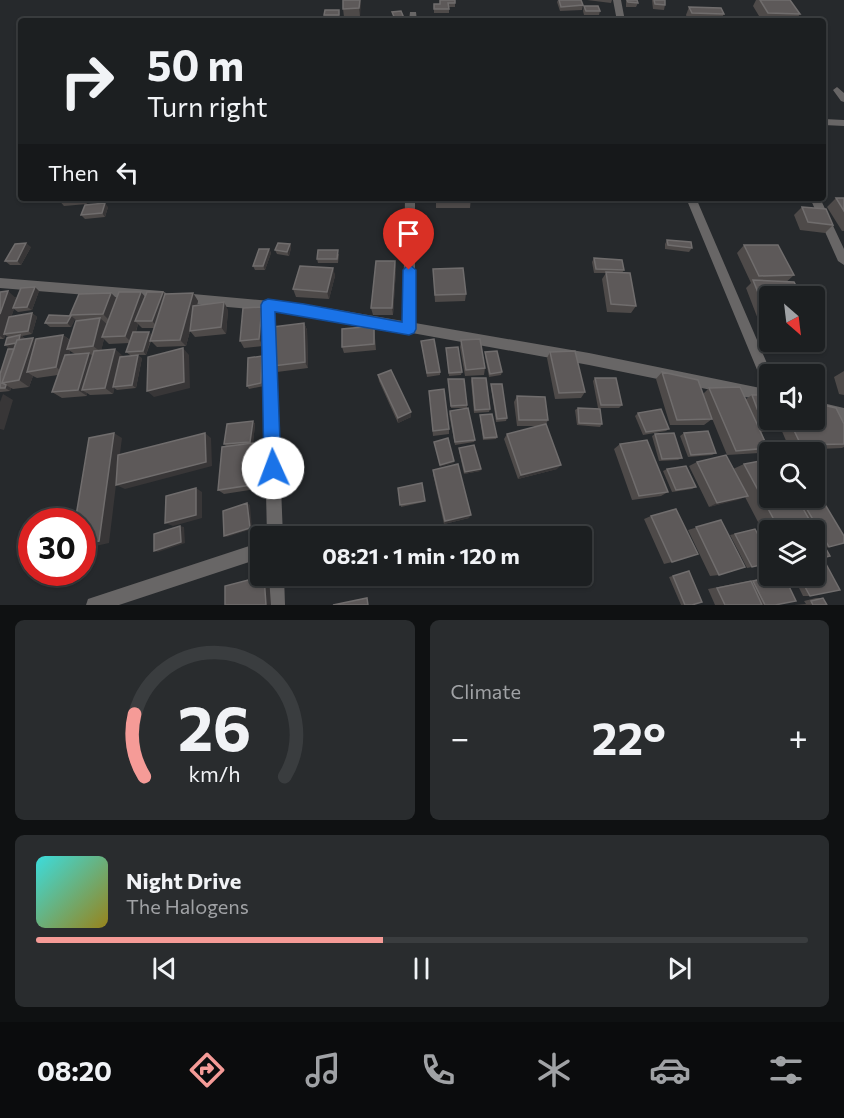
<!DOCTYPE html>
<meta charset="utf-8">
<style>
body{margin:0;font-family:Commissioner,sans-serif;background:#292c2e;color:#f1f3f6;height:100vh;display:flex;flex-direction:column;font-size:22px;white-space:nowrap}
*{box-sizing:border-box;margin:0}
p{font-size:20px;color:#a0a2a5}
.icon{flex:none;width:33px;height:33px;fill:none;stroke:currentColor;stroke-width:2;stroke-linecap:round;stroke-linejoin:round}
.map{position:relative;height:605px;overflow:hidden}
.side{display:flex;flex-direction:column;gap:15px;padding:15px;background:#0f1112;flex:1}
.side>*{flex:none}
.top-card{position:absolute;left:18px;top:18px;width:808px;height:183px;border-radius:6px;box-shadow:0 2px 4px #0004,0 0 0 2px #3a3d3f;background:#1c1f21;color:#f1f3f6;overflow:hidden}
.needle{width:39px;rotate:152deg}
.fabs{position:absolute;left:759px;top:286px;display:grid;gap:12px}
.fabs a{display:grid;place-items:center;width:66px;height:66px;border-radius:6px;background:#1c1f21;box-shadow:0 2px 4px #0004,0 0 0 2px #3a3d3f;font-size:30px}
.speed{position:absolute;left:18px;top:508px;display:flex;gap:12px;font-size:30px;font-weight:700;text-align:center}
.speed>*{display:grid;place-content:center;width:78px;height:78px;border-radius:50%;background:#1c1f21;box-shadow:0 2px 4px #0004,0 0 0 2px #3a3d3f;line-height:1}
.speed .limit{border:9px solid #d22;background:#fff;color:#111}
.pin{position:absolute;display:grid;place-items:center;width:51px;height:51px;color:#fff;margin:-62px -26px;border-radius:50% 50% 50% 0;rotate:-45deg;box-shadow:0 0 6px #0007}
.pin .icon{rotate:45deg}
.me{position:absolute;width:66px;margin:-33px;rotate:358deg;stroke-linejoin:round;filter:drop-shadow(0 0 4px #0008)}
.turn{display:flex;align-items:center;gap:21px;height:126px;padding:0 30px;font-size:27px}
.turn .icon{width:78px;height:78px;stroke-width:2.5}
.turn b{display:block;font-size:42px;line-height:51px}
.then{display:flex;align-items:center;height:57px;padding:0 30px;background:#0003;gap:12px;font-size:22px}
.big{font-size:45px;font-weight:700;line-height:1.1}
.side .widget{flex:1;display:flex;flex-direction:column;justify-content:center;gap:9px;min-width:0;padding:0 21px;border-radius:9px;background:#292c2e}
.side .dial{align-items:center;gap:0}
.dial svg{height:156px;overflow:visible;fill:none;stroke:#3a3d3f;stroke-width:7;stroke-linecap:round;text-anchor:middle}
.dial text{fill:#f1f3f6;stroke:none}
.song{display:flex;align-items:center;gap:18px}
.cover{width:72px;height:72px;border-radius:9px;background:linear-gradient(135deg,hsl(180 70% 55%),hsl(50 70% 35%))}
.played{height:6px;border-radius:3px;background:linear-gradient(90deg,#f59b97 45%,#3a3d3f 45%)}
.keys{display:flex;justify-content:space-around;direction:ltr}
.heat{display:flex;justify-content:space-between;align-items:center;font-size:33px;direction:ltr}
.side .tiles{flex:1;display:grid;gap:15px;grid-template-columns:1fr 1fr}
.widget:last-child{grid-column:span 2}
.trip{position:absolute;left:250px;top:526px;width:342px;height:60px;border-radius:6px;background:#1c1f21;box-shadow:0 2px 4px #0004,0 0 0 2px #3a3d3f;font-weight:700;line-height:60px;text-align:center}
.tabs{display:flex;height:96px;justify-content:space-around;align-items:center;background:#0b0c0d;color:#a0a2a5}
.tabs .icon{width:42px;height:42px}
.tabs .active{color:#f59b97}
.tabs b{font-size:27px;color:#f1f3f6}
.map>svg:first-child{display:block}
</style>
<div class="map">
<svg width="844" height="605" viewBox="0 0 844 605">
<rect width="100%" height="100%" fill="#26292c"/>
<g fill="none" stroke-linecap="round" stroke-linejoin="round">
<path fill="#686666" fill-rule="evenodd" d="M613,0H621L625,21H617Z
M410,12H416L417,21H409Z
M837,87L844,93V102L841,101L833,90Z
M824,119L844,120V126L824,125Z
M405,198H415V323L589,353L765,389L686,198H696L772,375H770V402L589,365L412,333L409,334L304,314L274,311L283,537H267L262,310L182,303L178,302L176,298L178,294L182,293L304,304L403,321Z
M810,198H820L844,249V265L838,261Z
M0,278L162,291L166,293L168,296L166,299L162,301L0,288Z
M814,401L844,408V422L814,414Z
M261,542V558L119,605H86L88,599L94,597Z
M268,576H284L285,605H269Z"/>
</g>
<path fill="#4e4a49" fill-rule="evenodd" d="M343,0H360V17H344L343,9Z
M455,0V7H449V13H434V4H440Z
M558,0H581L583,5L582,10L560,11L557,2Z
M587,0H612L611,3Z
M626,0H637L638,3L636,7H626Z
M652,0H665V5L664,10L653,9Z
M756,0H790L800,14L795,21H762L753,6Z
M584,6L600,11L599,15H584L583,11Z
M689,7L724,14L720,21H688L686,15Z
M339,10V19L324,20V15Z
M57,198H89L87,204L64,206Z
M436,198H471L470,208H436Z
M836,198H844V231H842L827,207Z
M108,207L105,217L85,219L81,215Z
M802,207L833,225L825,233L800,230L794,215Z
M667,240L692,248L689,252L665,249V244Z
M290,244L291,248L289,256L277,254L275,250Z
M744,245L794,275L770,297V327H761L746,288L751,283L737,253Z
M31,247L21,265H10L5,261Z
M269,249L271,253L265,270H255L253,266Z
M339,254L338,263H318L317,259Z
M594,258L624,270L622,273L636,306L631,313L607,312L602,279L606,273H594L592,262Z
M395,261L396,269L393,315H373L371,308Z
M333,268L335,276L329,299L296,297L293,289Z
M433,269L466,294L465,301L435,302Z
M39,291L32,310L18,312L14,309L11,317L32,313L37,317L32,334L22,336L25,339L33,338L36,340L63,335L70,340L76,321L75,319L71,327H50L45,323L70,316L111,293L117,299L145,297L163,292L165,294L193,293L198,301L197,306L228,310L226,334L195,337L190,331L186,346L157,347L151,341L146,355H130L126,352L129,343L109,344L104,339L101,350L123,356V357L142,358L136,388L117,390L114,388L113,394L90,395L87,393V396L62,398L52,392L58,375L37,378L33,376L29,387L13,389L11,388L10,391L1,392H0V374L15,348L10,349L5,345L8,337L5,335L4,339H0V292L17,298ZM138,324L142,328H154L152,335L136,332ZM70,351L75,354L69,355Z
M266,314L263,346L244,348L240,341Z
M304,323L307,330L308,368L277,372L273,366Z
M374,326L376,350L344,353L342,347Z
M461,340L485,368L484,375L465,376L460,347Z
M421,341L440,372V375L427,377Z
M446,348L462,372L461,375L449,376Z
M485,352L502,372L501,375L489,377L485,356Z
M550,352L585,392L581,398L555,399L547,358Z
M264,359V386L249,389L247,386Z
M793,366L813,375H789L788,369Z
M844,371V395L839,394L834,377Z
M662,372L703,394L709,388L746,399L752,395L770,420H814L844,424V447L842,448L797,450L799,453H770V498H814L807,500L798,501L801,506L823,501L829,547L825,548L814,531H770V545L745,497L709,507L689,466L697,462L733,469L744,464L769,459L766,450L759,453L727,455L711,416L712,419L704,425H670L656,379ZM781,429L787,443H774L767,447L761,432H775Z
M378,375L411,412V417L398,423L379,381Z
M472,378L490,409L489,412L474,413L471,381Z
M595,378L622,405L619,408H598L593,381Z
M448,379L467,405V408H451Z
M491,384L507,418L506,421L496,422L491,387Z
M429,391L449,429V434L433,436Z
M517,396L548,420L546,424L557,469L518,479L504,439L507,434L540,426H517L514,402Z
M578,408L602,424L600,427L577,425L575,410Z
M450,411L475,440L474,442L455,445L449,414Z
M638,413L669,429L666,431L643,435L635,416Z
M480,415L497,437L496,439L483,440L480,418Z
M253,421L255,424L253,443L258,448L256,489L224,494L218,490L227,447L224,444Z
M684,433L716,453L712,455L688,457L680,436Z
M655,434L682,458L678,460L659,461L652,436Z
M620,444L668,492L661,496L632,500L614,449Z
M459,448L481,469L480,471L464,474L459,451Z
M667,469L696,487L692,489L672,492L663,471Z
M433,470L469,518L444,524L433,474Z
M398,488L425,501L424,502L401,507Z
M651,516L672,562L664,564L644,519Z
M721,520L719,575L710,576L688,530Z
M755,529L752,567L747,568L730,535Z
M826,564L810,596H803L793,576H814V566Z
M689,571L692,605H681L669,577Z
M774,576H784L775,605H715L708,589Z
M816,598H823L827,605H794L806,604L804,601Z"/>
<path fill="#383637" d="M360,0L361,5L360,17L359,8Z
M404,18V21H395V19Z
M82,198H89L87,204Z
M105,203L108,207L105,217L102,213Z
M26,243L31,247L21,265L17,261Z
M290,244L291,248L289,256L287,252Z
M269,249L271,253L265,270L263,266Z
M395,261L396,269L393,315L392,308Z
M333,268L335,276L329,299L327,292Z
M35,287L39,291L32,310L27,307Z
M8,291L17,299L6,334H4L5,335L4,339L0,336V314Z
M141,292L147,299L135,321L138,324L132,343L125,336Z
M163,292L169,300L159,328L152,321Z
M111,293L118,300L110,321L103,314Z
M193,293L198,301L186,346L180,340Z
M224,302L228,310L226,334L221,327Z
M262,307L266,314L263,346L259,339Z
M32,313L37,317L32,334L28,331Z
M71,316L75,319L71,327L67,323Z
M100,318L108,325L102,337L104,339L101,352L93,346Z
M304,323L307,330L308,368L305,362Z
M149,332L152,335L146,355L143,351Z
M20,335L25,338L24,346L10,349L5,345Z
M63,335L72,342L67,349L70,351L65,374L56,367Z
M33,338L42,344L27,372L33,376L29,387L19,380Z
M183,348L189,355L190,388L154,397L147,391Z
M115,349L123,356L113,394L105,388Z
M89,353L97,360L82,390L87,393V396L78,390Z
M138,355L142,358L136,388L132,385Z
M262,356L264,359V386L261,383Z
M6,385L11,388L10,391L5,388Z
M3,394L13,400L4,430L0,429V402Z
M411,412V417L398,423V418Z
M253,421L255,424L253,445L250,442Z
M114,433L122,438L116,485L205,433L211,438L212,466L125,489L116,485L109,543L82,549V544Z
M253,443L258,448L256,489L251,485Z
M454,461V463L440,467V465Z
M561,465L557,469L518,479L521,475Z
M481,469L480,471L464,474L465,472Z
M196,488L202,492V518L173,526L165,523Z
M748,496L738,500L709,507L717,503Z
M247,503L250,505L252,529L227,537L224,536Z
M471,515L469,518L444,524L445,521Z
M180,526L184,527L185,543L158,552L154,551Z
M264,576L269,577L271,605H266Z"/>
<path fill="#5d5959" stroke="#706d6d" stroke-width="1.5" d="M343,0H360L359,8L343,9Z
M440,0H455V3H448L449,9H434V4H440Z
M559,0H581L583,5L561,7Z
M627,0H637L638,3L628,2Z
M654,0H665V5L655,4Z
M760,0H790L800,14L768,13Z
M584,6H598L600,11H586Z
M689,7L721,8L724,14L692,13Z
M325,10H339V15H324Z
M401,11L404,18L395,19L392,12Z
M324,19V21H315V20Z
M767,19H776L777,21H768Z
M436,198H471V200H436Z
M836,198H844V211Z
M105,203L102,213L81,215L85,205Z
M802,207L826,209L833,225L808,222Z
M667,240L691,242L692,248L668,245Z
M26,243L17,261H5L15,244Z
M278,243L290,244L287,252L275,250Z
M744,245H778L794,275L759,276Z
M259,249H269L263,266H253Z
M318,250H338L337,259H317Z
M594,258L622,260L624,270L596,269Z
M376,261H395L392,308H371Z
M300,266L333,268L327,292L293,289Z
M463,268L466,294L435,295L433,269Z
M606,272L630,273L636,306L611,304Z
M753,280L794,282L802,297H770L769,320Z
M35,287L27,307L13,308L21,288Z
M8,291L0,314V292Z
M119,292H141L125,336L102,337Z
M147,292H163L152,321H135Z
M111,293L103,314L70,315L79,294Z
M193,293L180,340L150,341L165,294Z
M224,302L221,327L190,331L193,306Z
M262,307L259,339L240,341L243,308Z
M32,313L28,331L4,334L9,317Z
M49,315L71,316L67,323H45Z
M100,318L93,346L67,349L76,321Z
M304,323L305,362L273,366V327Z
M374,326V344L342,347V329Z
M133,332H149L143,351L126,352Z
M20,335L19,340H17L16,343L5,345L7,338Z
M63,335L56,367L27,372L36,339Z
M33,338L19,380L2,383L17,340Z
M434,339L440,372L427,373L421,341Z
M480,339L485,368L466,370L461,340Z
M458,347L462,372L449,373L446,348Z
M183,348L184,382L147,391L148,357Z
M8,349H14L2,383L6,385L5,388H0V374Z
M115,349L105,388L82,390L94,351Z
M497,351L502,372L490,374L485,352Z
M575,351L585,392L559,393L550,352Z
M89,353L78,390L52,392L65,355Z
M138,355L132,385L113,387L120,357Z
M262,356L261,383L247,386L248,358Z
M793,366L812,369L813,375H795Z
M391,370L411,412L398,418L378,375Z
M662,372L698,380L712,419L677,420Z
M472,378H486L490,409L475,410Z
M595,378H616L622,405H601Z
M448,379H464L467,405L451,406Z
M491,384H502L507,418L497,419Z
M740,387L768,448L736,451L709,388Z
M444,389L449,429L433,431L429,391Z
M752,395H770V420H782L785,427H764Z
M517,396L545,397L548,420H519Z
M814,403L836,408L844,424V444L801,445L789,420H814Z
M468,408L475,440L455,442L450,411Z
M578,408L600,409L602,424L579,423Z
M661,409L669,429L646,432L638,413Z
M492,414L497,437L484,438L480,415Z
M253,421L250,442L224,444L227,424Z
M546,424L561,465L521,475L507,434Z
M708,431L716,453L691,455L684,433Z
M114,433L99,541L82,544V522H75L89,438Z
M205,433L206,462L116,485L118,455Z
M674,433L682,458L662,459L655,434Z
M448,438L454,461L440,465L434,442Z
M647,440L668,492L639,496L620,444Z
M794,442L799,453H779L774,443Z
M253,443L251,485L218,490L222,447Z
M474,445L481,469L465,472L459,448Z
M726,455L748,496L717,503L697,462Z
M770,459V498H797L830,556L814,560V531H780L744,464Z
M458,464L471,515L445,521L433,470Z
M686,466L696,487L676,490L667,469Z
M422,483L425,501L400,505L398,488Z
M196,488V515L165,523L166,496Z
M814,488L818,497H814Z
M823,501L844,536V543L829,547L805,506Z
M247,503L250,528L224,536L223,511Z
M676,509L698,554L672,562L651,516Z
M721,520L745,567L719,575L696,527Z
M180,526L181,542L154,551V534Z
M755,529L770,557V563L752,567L735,534Z
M826,564L840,590L810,596L799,576H814V567Z
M689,571L702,602L692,605H685L673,576Z
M264,576L266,605H225V586Z
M776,576H784L796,601L775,605H765L753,581Z
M751,581L762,605H725L717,588Z
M367,598L368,605H333Z
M823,598L827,605H813L811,601Z"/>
<path fill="#1a73e8" stroke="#114b97" stroke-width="1.5" d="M409,264L416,270V329L414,333L409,335L275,312L281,468L279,473L273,476L267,473L264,468L261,305L263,301L268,299L304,304L402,322L403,270Z"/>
</svg>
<div class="fabs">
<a><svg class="needle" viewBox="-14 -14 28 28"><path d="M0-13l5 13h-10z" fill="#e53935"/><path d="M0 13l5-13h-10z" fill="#a0a2a5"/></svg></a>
<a><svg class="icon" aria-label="sound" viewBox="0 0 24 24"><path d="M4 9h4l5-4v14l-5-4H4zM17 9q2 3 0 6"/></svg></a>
<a><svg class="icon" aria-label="search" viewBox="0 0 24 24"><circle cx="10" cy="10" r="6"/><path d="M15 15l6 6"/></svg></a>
<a><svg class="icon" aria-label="layers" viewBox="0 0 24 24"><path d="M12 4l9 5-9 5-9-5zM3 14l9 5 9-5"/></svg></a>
</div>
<div class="speed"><div class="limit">30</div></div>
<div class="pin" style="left:409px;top:270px;background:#d93025"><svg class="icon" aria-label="arrive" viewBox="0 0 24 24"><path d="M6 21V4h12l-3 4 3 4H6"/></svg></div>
<svg class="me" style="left:273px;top:468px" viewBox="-20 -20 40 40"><circle r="19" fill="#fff"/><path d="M0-13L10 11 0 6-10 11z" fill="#1a73e8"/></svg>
<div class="trip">08:21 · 1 min · 120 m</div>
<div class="top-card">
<div class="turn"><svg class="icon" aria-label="right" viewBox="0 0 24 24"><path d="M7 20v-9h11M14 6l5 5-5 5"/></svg><div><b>50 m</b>Turn right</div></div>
<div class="then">Then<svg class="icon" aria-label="left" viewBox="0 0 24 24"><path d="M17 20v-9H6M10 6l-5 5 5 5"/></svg></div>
</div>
</div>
<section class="side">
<div class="tiles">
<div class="widget dial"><svg viewBox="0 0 100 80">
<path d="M14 69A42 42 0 1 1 86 69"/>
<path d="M14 69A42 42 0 0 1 9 37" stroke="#f59b97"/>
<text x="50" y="56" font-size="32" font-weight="700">26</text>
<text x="50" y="72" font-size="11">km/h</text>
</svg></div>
<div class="widget"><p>Climate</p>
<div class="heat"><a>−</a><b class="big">22°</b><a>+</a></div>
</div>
<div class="widget">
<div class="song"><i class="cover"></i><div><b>Night Drive</b><p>The Halogens</p></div></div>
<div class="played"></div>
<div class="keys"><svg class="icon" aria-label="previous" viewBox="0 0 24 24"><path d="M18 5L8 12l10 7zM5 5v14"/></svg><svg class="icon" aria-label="pause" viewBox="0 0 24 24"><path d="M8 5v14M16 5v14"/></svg><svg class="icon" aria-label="next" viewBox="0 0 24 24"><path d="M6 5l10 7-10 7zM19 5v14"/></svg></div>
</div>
</div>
</section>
<nav class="tabs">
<b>08:20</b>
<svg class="icon active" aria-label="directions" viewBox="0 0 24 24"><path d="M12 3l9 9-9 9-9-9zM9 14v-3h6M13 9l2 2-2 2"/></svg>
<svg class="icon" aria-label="music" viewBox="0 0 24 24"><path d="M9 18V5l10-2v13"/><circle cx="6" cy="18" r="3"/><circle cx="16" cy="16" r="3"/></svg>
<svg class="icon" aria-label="phone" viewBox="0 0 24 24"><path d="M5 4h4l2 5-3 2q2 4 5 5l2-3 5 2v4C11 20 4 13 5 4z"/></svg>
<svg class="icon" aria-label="climate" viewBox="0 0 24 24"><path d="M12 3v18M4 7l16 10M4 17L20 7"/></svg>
<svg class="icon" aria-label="car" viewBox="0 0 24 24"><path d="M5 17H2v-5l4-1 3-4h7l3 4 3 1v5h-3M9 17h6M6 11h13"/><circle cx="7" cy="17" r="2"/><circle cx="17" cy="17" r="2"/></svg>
<svg class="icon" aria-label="filters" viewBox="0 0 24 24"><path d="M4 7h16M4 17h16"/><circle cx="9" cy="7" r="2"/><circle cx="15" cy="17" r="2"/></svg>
</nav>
